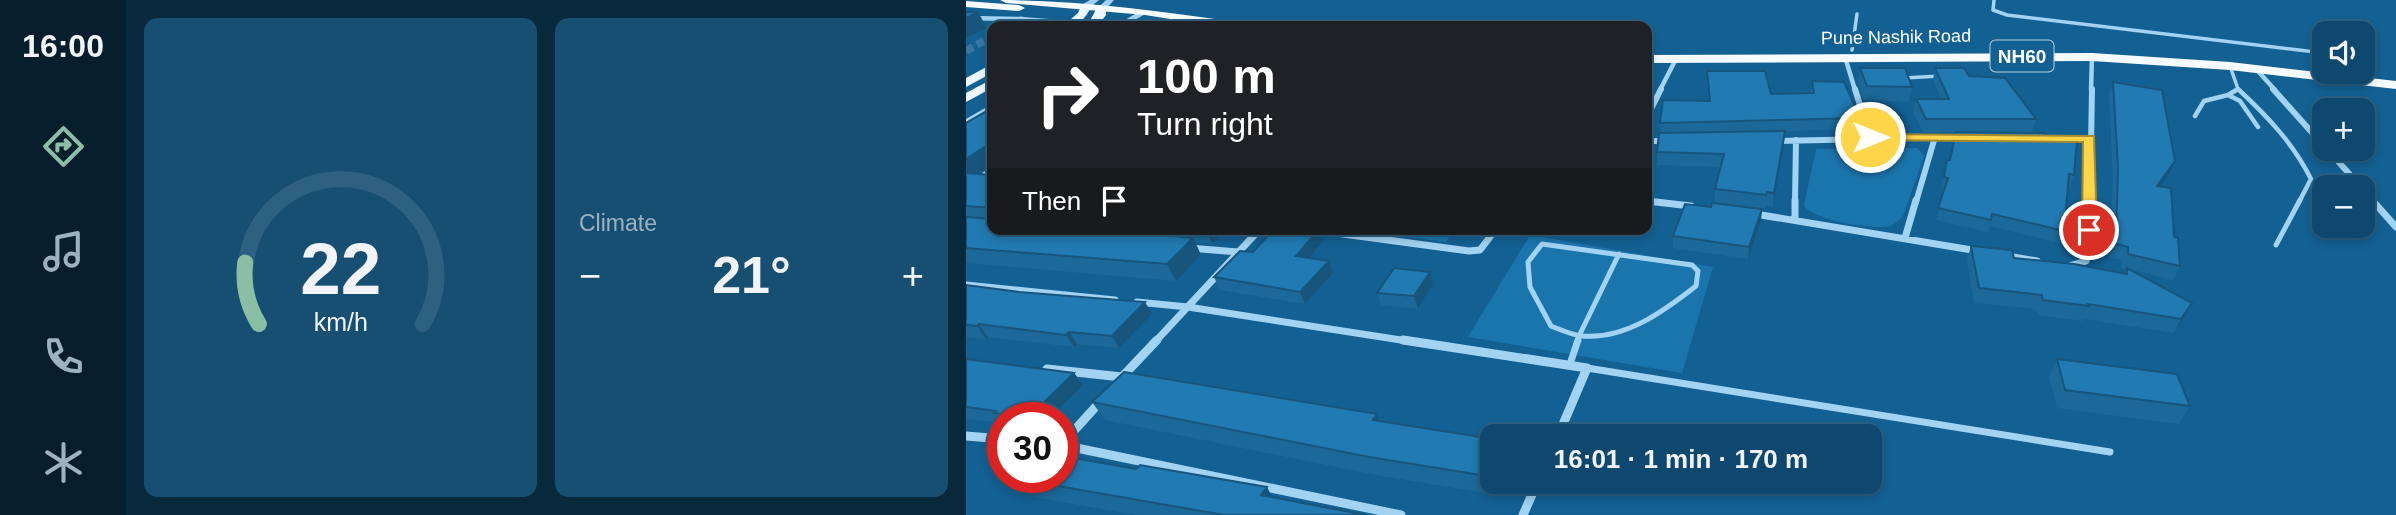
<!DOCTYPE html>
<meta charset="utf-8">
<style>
body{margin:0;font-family:Helvetica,sans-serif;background:#174f73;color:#f1f3f6;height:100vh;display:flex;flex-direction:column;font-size:26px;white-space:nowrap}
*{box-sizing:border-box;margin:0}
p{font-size:23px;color:#9bb2c2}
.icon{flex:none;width:38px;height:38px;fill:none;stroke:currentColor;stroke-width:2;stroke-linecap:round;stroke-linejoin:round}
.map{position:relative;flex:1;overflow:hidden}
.side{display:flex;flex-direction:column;gap:18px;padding:18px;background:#08283c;width:840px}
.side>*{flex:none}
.top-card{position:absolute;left:21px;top:21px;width:665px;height:214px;border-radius:14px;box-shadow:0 4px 10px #0003,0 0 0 2px #2e6081;background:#202124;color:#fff;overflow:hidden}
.tools{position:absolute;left:1346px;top:21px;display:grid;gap:14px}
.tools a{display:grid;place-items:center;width:63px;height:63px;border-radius:14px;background:#0e486e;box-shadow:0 4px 10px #0003,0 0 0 2px #2e6081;font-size:35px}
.speed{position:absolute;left:21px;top:402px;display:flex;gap:14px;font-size:35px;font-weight:700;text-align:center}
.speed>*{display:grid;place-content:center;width:91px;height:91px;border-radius:50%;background:#0e486e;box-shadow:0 4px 10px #0003,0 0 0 2px #2e6081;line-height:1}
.speed .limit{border:10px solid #d22;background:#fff;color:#111}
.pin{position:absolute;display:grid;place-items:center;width:60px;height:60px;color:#fff;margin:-30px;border:4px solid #fff;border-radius:50%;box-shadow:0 2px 7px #0007}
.me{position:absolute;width:77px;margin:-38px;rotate:90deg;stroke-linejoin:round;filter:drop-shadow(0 0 5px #0008)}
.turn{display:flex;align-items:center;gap:24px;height:147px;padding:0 35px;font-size:32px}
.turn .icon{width:91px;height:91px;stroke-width:2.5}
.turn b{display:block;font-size:49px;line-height:60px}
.then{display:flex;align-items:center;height:66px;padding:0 35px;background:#0003;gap:14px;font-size:26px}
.big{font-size:52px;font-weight:600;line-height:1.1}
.side .tile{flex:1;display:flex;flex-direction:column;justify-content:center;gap:10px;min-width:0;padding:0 24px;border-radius:14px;background:#174f73}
.side .dial{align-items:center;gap:0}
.dial svg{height:182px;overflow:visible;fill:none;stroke:#2e6081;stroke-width:7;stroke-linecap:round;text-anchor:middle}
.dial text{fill:#f1f3f6;stroke:none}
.heat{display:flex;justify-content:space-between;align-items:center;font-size:38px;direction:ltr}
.side .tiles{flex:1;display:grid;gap:18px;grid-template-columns:repeat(2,1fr)}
.trip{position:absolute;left:514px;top:424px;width:402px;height:70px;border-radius:14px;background:#0e486e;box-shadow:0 4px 10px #0003,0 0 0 2px #2e6081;font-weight:600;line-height:70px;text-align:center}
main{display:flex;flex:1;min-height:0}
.tabs{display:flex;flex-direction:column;width:126px;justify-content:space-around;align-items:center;background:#061d2c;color:#9bb2c2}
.tabs .icon{width:49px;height:49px}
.tabs .on{color:#8abfa5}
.tabs b{font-size:32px;color:#f1f3f6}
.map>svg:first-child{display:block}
</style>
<main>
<nav class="tabs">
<b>16:00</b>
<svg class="icon on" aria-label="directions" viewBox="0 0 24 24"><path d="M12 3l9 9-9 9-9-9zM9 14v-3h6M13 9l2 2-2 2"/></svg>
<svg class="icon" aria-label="music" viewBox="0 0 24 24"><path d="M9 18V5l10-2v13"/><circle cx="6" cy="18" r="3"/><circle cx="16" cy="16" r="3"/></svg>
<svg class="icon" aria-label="phone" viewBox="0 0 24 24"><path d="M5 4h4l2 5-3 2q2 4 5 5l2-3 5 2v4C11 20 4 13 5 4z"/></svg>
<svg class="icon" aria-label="climate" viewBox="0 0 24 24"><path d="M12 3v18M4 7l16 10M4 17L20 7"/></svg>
</nav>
<section class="side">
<div class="tiles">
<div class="tile dial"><svg viewBox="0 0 100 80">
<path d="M14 69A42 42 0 1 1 86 69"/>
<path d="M14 69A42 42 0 0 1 8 42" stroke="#8abfa5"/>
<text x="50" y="56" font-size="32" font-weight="700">22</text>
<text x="50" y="72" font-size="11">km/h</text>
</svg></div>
<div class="tile"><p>Climate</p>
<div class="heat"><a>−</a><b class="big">21°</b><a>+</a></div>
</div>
</div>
</section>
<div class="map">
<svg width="1430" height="515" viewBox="0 0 1430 515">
<rect width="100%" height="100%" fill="#136093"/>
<path fill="#1b75ad" d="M951,148L958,156L937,216C933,220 929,224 924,226C906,230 848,220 838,206L850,149Z
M382,229H489L480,242Z
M564,235L747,267L716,373L502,337Z"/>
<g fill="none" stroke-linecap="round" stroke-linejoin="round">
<path stroke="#3678a3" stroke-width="8" stroke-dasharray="8 4.5" stroke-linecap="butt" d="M44,26L57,19
M0,51L26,36"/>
<path stroke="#a2d3f2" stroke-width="3.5" d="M1028,0L1027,10L1041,15L1358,53
M886,50L891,14
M1264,66L1272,89L1270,90
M938,78L974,76"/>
<path stroke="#a2d3f2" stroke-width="4.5" d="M1272,89C1301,116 1327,143 1345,179L1333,202
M1262,95L1274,101L1292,127
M1229,116L1238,101L1262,95L1272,89"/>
<path stroke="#a2d3f2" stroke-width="5" d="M576,244L726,265L732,271L730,286C698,311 659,340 616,336C606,335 595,330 585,326L564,287L562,262Z
M1310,245L1334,200
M613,336L653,254
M611,342L613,336"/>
<path stroke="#a2d3f2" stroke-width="7" d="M604,364L612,340
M621,368L1144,452"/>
<path stroke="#a2d3f2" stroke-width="4.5" d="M0,18L57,19
M879,57L889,90
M1291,70L1309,90
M694,90L710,59
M1125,90L1126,57"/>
<path stroke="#a2d3f2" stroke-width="6" d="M889,89L904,137
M1307,89L1358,146
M681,117L695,89
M1093,138H1123
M681,141H699
M809,141L997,137
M1361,149L1395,187
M0,187L26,170
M1396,189L1408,202
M681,201L690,202
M829,202L830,140
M950,202L969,137
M1124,202L1126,89"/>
<path stroke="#a2d3f2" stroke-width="7" d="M1406,200L1430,227
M681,201L725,206
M789,214L1012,251
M829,219V200
M340,229L503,251L514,250L530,229
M939,238L950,200
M223,248L272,252
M1041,256L1071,261
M1103,266L1120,261L1123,253L1124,200
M0,285L149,300
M171,302L222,307L448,342
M189,342L294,229"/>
<path stroke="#a2d3f2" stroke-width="9" d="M437,340L621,368L592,436
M81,369L156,377
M156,377L191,340
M0,436L37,439
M96,444L134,402
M96,445L435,515
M557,515L572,481"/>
<path fill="#a2d3f2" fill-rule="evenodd" d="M124,0H133L123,8H117V4Z
M140,0H148L139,10H133L132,8Z
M176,10L183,12L158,26H125L57,21L53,19L57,17L152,24Z
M26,104V111L0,126V119Z"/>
<path fill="#edf7ff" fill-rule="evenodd" d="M116,4L125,6C120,20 111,26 97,26L112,13Z
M132,6H140V15L132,26H121Z
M26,64V73L0,87V78Z
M26,79V88L0,102V93Z"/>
<path fill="#f6fbff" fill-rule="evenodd" d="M34,0C114,0 192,11 271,22L277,26H249L179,15L40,3Z
M0,1L53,5L59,8L53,11L0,7Z
M1126,53L1264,62L1430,81V89L1264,70L1126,61L681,63V55Z"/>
</g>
<path fill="#1c6999" d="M894,68L946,87L943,102L898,100L892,82Z
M969,68L1003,76L1070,119L1066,132H957L947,112L950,99H975L967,80Z
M741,71L805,94L845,93L846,81L894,118L892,129L819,131L807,206H800L799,209L749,203V189L755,167L691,165V152L695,133L694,123L743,101L741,82Z
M1147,82L1209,161L1203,174L1194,186L1208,237L1214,266L1207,280L1166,270L1218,318L1208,333L1118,319L1117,321L1072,315L1070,309L1008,303L1001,260L1005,246L1048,258L1159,273L1161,269L1156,268V260L1144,258L1147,180L1143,94Z
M26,108V164L11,174L26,175V229H262L246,243L229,242L235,255L210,281L0,263V123Z
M981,160L1108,175L1104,187L1102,186L1100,209L1103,232L1098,244L1024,226L1022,232L970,220L979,189L975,188Z
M795,221L782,259L707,248V236Z
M491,229H520L516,237L492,235Z
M611,229H645L643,235L611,231Z
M358,240L343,258L363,261L367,273L339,304L254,290L248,277L287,252Z
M467,284L452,309L415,305L411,293Z
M0,285L186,314L153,348L111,344L108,347L22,337L20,339L0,337Z
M0,359L108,373L117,385L84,418H37V424L36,423L0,419Z
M1091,359L1224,406L1213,424L1091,408L1083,377Z
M126,402L411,414L414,421L527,439V481H543L537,496L410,475L139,420Z
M52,479L307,497L399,515H171L67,497Z"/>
<path fill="#17557d" d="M12,12L21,28L0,38V18Z
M819,131L818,144L807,206L808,193Z
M26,142V164L0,181V159Z
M1209,161L1203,174L1186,199L1191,186Z
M796,209L795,221L782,259L783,247Z
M239,229H262L246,243Z
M353,229L358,240L335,268L330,256Z
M514,229H520L516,237Z
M227,238L235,255L210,281L201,264Z
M363,261L367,273L339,304L334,292Z
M464,272L467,284L452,309L448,296Z
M179,302L186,314L153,348L146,336Z
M1226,303L1218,318L1208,333L1215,319Z
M13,324L22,337L20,339L11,326Z
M103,332L111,344L108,347L100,335Z
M108,373L117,385L84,418H64L63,417Z
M411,414L418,432L407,420Z
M533,481H543L537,496Z
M301,487L310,504L295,495Z"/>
<path fill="#217ab2" stroke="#17557d" stroke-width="2" d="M0,12H12L0,18Z
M894,68H939L946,87L901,86Z
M969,68H998L1003,76L1039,78L1070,119H960L950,99H983Z
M741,71H799L805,94L848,93L846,81L878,82L894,118L694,123L697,100L744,101Z
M1147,82L1196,90L1209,161L1191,186L1205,188L1208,237L1212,238L1214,266L1162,254V247L1150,244L1152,167Z
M26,108V142L0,159V123Z
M819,131L808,193L801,192L800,195L749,189L758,154L691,152L693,133Z
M990,132L1078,133L1080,136L1111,140L1108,175L1103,174L1100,209L1105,210L1103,232L1026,214L1025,220L972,208L982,178L978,177L981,160H984Z
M0,173L26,175V208L0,206Z
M746,203L796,209L783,247L707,236L719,204L745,207Z
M0,217L26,219V229H135L227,238L201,264L0,248Z
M308,229H353L330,256L363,261L334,292L248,277L274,251L287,252Z
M1005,246L1046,250L1048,258L1108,264L1161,274V268L1226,303L1215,319L1122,304L1123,306L1077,300L1076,295L1013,288Z
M428,268L464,272L448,296L411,293Z
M0,285L53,292L179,302L146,336L103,332L100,335L13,324L11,326L0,325Z
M0,359L108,373L63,417L28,413L30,411L0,407Z
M1091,359L1211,374L1224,406L1099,390Z
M158,372L411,414L407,420L527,439V477L403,457L126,402Z
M96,456L170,469L174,465L301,487L295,495L399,515H258L52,479L54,478H96Z"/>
<path fill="#ffd54a" stroke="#a68a30" stroke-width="2" d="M904,134L1128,136L1131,230L1123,235L1116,230L1117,142L900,140L898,137Z"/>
<g text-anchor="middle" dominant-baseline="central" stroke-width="7" stroke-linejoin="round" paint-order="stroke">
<g font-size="18" fill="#fff" stroke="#136093">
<text transform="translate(930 37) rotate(-1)">Pune Nashik Road</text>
</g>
<rect fill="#136093" stroke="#b8cfdf" stroke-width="2" x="1024.5" y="40.5" width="63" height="31" rx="5"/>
<g font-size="19" font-weight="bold" fill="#fff">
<text x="1056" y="56">NH60</text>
</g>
</g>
</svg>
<div class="tools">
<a><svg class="icon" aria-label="sound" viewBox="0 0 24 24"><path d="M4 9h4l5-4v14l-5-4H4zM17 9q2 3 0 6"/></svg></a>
<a>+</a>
<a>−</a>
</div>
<div class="speed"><div class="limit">30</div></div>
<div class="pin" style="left:1123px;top:230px;background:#d93025"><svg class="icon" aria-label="arrive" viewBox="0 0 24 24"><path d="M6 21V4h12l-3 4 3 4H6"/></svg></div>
<svg class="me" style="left:904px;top:137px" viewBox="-20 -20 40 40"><circle r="17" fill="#ffd54a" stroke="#fff" stroke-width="3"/><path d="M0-11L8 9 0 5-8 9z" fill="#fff"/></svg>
<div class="trip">16:01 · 1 min · 170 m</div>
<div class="top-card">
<div class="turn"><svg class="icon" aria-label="right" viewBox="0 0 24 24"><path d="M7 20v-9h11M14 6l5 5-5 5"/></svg><div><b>100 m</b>Turn right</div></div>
<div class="then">Then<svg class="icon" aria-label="arrive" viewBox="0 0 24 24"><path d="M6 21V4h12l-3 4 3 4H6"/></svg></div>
</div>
</div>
</main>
